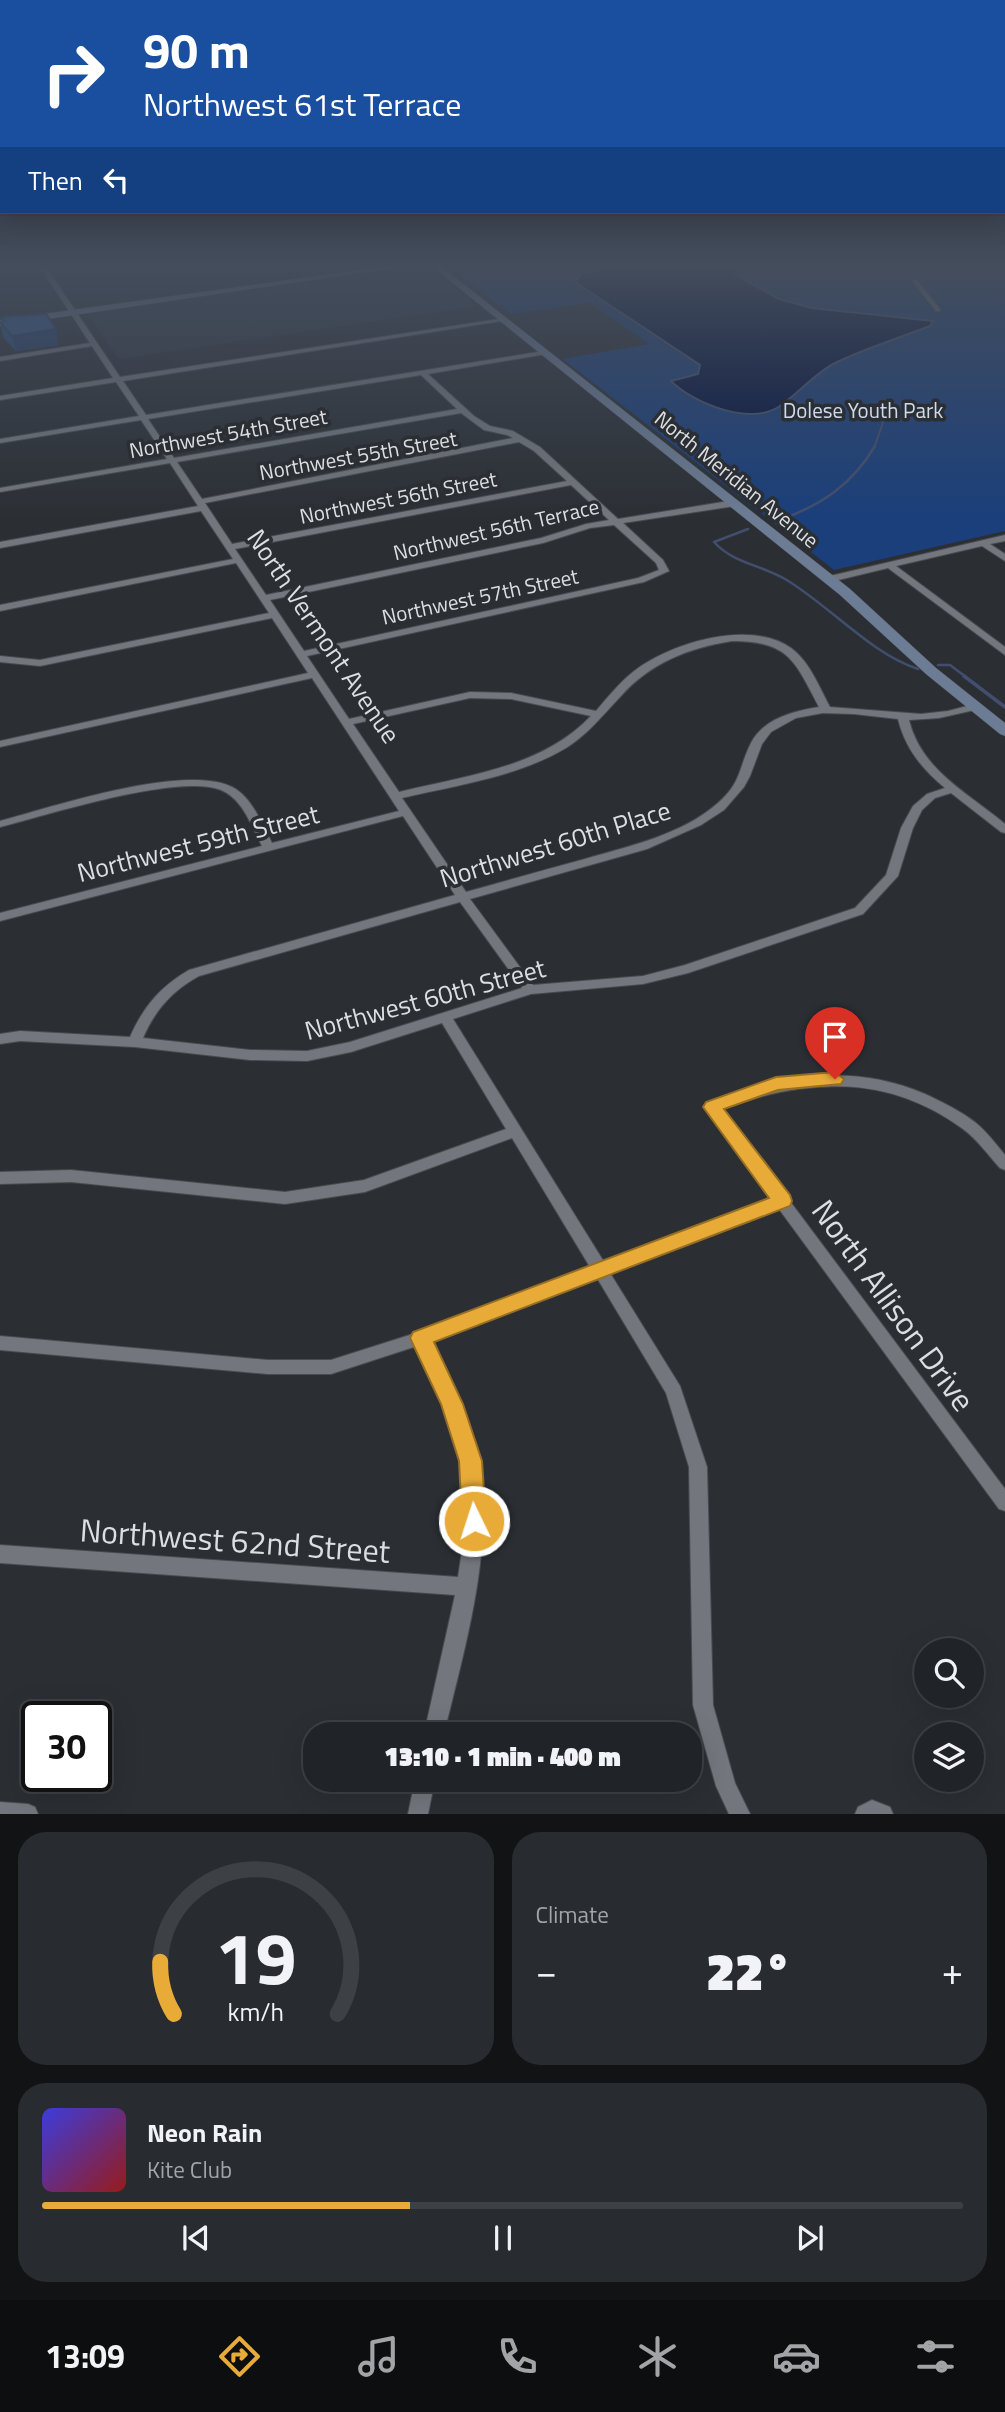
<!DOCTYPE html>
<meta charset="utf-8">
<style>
body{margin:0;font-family:"Titillium Web",sans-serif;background:#282b2f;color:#f1f3f6;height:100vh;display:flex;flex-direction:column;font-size:26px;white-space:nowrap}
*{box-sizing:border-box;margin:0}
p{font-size:23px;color:#a2a4a7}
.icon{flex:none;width:38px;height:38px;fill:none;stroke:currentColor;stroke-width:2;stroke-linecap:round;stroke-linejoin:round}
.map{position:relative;height:1814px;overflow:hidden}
.sheet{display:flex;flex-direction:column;gap:18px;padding:18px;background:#121315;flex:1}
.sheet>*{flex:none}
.top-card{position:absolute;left:0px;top:0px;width:1006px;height:214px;box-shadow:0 7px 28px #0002,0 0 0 2px #3d4044;background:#1a4fa0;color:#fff;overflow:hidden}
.fabs{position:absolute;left:914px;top:1638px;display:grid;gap:14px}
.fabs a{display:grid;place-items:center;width:70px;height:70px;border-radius:50%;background:#202327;box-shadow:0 7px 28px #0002,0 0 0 2px #3d4044;font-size:35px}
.speed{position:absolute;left:21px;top:1701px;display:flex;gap:14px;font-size:35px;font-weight:700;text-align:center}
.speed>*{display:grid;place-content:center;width:91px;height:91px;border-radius:50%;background:#202327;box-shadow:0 7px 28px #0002,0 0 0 2px #3d4044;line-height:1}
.speed .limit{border:4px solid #111;border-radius:10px;background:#fff;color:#111}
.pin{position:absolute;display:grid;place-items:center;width:60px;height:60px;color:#fff;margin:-72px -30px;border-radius:50% 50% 50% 0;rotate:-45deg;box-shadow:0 0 7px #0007}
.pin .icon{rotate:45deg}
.me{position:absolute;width:77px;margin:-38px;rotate:356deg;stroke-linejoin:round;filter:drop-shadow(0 0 5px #0008)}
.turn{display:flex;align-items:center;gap:24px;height:147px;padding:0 28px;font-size:32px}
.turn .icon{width:91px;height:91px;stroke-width:2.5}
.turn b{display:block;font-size:49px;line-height:60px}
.then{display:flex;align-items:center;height:66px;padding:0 28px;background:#0003;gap:14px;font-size:26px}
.big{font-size:52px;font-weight:800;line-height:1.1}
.sheet .card{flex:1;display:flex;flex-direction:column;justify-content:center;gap:10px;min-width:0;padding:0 24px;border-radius:28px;background:#282b2f}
.sheet .dial{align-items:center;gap:0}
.dial svg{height:182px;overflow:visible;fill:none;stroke:#3d4044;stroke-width:7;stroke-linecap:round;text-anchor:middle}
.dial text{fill:#f1f3f6;stroke:none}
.song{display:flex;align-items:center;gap:21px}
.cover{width:84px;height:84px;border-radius:10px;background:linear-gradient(135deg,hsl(240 70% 55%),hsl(0 70% 35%))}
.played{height:7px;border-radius:4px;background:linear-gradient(90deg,#e8ab37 40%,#3d4044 40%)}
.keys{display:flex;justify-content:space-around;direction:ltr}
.heat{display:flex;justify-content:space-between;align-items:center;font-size:38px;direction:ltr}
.sheet .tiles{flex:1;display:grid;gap:18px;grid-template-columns:1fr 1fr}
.card:last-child{grid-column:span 2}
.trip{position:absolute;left:303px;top:1722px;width:399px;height:70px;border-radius:28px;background:#202327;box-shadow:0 7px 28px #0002,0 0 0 2px #3d4044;font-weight:800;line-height:70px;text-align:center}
.tab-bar{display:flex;height:112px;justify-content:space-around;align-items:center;background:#0d0e10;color:#a2a4a7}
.tab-bar .icon{width:49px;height:49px}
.tab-bar .current{color:#e8ab37}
.tab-bar b{font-size:32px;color:#f1f3f6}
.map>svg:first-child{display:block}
</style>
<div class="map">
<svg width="1005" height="1814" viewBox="0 0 1005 1814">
<rect width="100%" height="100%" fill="#2b2f34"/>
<path fill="#313742" d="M415,267H429L478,306L119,359L86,313Z"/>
<path fill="#1a3f7b" d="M450,267H1005V531L834,570L563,359L649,344L590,303L510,314Z"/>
<path fill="#00103d" stroke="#424e6e" stroke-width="2" d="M614,267H737L736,275L779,299L812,308L933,321L930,326C899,338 866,348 835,363C815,373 799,393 780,406C751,426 694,404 671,381L698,374L700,365L575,282L582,273Z"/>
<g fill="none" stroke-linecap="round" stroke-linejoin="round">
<path stroke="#424e6e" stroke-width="2" d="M874,448L891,400"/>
<path stroke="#424e6e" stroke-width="2.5" d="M780,520C821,505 852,485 875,446
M748,529L714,542C733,563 761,565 785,579C829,605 871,654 918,669
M938,665H950L966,677"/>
<path stroke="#424e6e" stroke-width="3.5" d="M964,676L1005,707"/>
<defs>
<path id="minor" d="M40,267H46L120,377L505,318L508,320L123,381L146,415L544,351L546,352V354L428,374L474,416L490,426L513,431L540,447L618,519L735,500L739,503L735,506L623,523L663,560L669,571L644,582L307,656L349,719L470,692L511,693L596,711C608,697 619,683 633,672C670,643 749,619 791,648C810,662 819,687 830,707L921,714L948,711L975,704L980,707L979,709L939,718L909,720C921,770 968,793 1005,824V833L1001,832L951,793L935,798L922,810L913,828L898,876L863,914L688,973L643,984L531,994L453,1019L604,1262L772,1199L705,1107L707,1103C780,1076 850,1062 925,1094C942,1102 961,1111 976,1123C987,1132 996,1144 1005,1155V1170L1000,1168C988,1155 977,1139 963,1129C887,1073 806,1078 721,1109L1005,1489V1511L999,1509L779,1209L610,1273L680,1386L707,1467L713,1705L735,1783L750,1814H729L716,1786L693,1705L689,1467L666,1393L597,1278L431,1341C447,1375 466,1408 475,1444C499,1536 465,1645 444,1734H424L455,1595L0,1563V1545L458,1577C466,1529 469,1478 454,1431C445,1402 430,1374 417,1346L331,1374H268L0,1350V1336L268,1360H331L419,1332L590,1267L512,1138L365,1192L285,1204L71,1182L0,1184V1172L71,1170L285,1192L364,1180L506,1129L442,1023L351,1052L307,1061L250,1060L135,1047L20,1041L0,1044V1034L20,1031L130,1037C143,1007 161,986 189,970L455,895L403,816L0,921V913L262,846C252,827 243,799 221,790C178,773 48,815 0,827V821C52,807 185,763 232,787C252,797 262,824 272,843L399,811L312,678L0,747V741L308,673L272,618L40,666L0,662V656L40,660L269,613L236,563L0,611V605L233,559L201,511L0,548V542L198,506L170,463L0,492V488L167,459L141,420L0,443V439L139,416L116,382L0,400V396L113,378L92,346L0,361V357L90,343ZM421,375L457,409L174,458L148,419ZM461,413L484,430L507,435L513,438L202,499L177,462ZM519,442L534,451L567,481L232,544L205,503ZM571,485L609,520L586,524L541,538L266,595L235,549ZM614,525L656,563L659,570L638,578L304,651L270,600L543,543L590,528ZM732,641C790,641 795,662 819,707C794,711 764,718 751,743C738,769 742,782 718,803C682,835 629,846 585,859C545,870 505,881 466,892L402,798C457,785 517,777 566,748C587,735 603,715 620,697C650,663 688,648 732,641ZM470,698L511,699L591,716C542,768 464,776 399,792L353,724ZM823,713L854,714L898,719C905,748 922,769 945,788L927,794L913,806L901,828L886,875L855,908L685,965L643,976L533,985L470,899L647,849L701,825L724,810L744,787L750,776L762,744L771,732L796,718ZM460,902L522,988L350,1042L307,1051L250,1050L143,1038C155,1010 172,991 199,976Z
M913,280H917L940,309V311H936L913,282Z
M1005,535V541L990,544L1005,554V561L982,546L896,566L1005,647V655L888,568L830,582L825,579L830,576Z
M415,1780H435L428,1814H408Z
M872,1800L890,1807L893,1814H855L858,1807Z
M0,1802L28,1804L35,1807L38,1814H0Z"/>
<path id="secondary" d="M381,267H401L0,326V320Z
M433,267H442L850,589L936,668L1005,723V736L1000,734L926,674L840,595Z"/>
</defs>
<use href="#minor" stroke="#484b4f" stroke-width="2"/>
<use href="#secondary" stroke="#484b4f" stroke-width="1"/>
<use href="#minor" fill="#73777d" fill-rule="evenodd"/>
<use href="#secondary" fill="#6c7c94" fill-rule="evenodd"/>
</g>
<path fill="#294d84" d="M2,317L56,329L58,345L16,351L3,337L0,322L3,321Z"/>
<path fill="#223e6b" d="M56,329L58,345L16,351L12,336Z"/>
<path fill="#305999" stroke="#223e6b" stroke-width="2" d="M46,314L56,329L12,336L0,322L4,321L2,317Z"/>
<linearGradient id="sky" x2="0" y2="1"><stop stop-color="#181a1d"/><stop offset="0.51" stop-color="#444d5c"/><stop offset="1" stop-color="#444d5c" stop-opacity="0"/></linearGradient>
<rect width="1005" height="520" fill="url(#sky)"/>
<path fill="#e8ab37" stroke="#976f24" stroke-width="2" d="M835,1072L844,1079L841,1084L778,1090L724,1109L790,1195L792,1201L790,1206L434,1342L463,1404L482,1461L486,1521L482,1529L474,1532L466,1529L462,1521L459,1461L441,1404L410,1338L413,1332L769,1198L703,1107L706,1102L776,1077Z"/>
<g text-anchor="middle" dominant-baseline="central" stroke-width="7" stroke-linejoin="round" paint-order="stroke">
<g font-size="21" fill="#cedaed" stroke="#2b2f34">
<text x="863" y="410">Dolese Youth Park</text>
</g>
<g font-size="21" fill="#dcdee2" stroke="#2b2f34">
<text transform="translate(228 433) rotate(-10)">Northwest 54th Street</text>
<text transform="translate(358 455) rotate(-10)">Northwest 55th Street</text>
<text transform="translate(737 479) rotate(39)">North Meridian Avenue</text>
<text transform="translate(398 497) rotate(-11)">Northwest 56th Street</text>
<text transform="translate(496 529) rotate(-13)">Northwest 56th Terrace</text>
<text transform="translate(480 596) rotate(-12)">Northwest 57th Street</text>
</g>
<g font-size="26" fill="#dcdee2" stroke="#2b2f34">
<text transform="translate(324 636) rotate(56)">North Vermont Avenue</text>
<text transform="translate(198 843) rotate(-14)">Northwest 59th Street</text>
<text transform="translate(555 844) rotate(-17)">Northwest 60th Place</text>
<text transform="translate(425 999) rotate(-15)">Northwest 60th Street</text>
</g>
<g font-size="32" fill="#dcdee2" stroke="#2b2f34">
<text transform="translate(894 1305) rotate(54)">North Allison Drive</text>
<text transform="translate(235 1540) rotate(4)">Northwest 62nd Street</text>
</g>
</g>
</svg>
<div class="fabs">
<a><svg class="icon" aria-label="search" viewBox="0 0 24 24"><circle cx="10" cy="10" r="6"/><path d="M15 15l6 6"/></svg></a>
<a><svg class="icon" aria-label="layers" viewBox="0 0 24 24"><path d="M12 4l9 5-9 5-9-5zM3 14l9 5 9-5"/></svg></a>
</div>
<div class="speed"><div class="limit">30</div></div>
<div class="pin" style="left:835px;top:1079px;background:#d93025"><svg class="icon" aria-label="arrive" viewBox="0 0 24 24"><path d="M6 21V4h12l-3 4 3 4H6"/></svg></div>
<svg class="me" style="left:474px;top:1521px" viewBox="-20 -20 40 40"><circle r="17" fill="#e8ab37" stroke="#fff" stroke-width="3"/><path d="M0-11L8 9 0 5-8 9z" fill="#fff"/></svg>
<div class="trip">13:10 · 1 min · 400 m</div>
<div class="top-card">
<div class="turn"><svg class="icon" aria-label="right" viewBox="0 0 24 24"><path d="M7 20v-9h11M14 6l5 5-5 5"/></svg><div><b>90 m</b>Northwest 61st Terrace</div></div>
<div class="then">Then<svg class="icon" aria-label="left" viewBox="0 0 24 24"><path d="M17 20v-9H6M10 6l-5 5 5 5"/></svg></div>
</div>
</div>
<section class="sheet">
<div class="tiles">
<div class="card dial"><svg viewBox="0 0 100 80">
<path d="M14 69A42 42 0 1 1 86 69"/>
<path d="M14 69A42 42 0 0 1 8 46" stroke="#e8ab37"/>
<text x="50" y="56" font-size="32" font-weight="700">19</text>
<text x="50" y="72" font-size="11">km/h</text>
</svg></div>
<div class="card"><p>Climate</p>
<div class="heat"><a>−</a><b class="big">22°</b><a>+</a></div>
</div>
<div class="card">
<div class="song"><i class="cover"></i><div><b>Neon Rain</b><p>Kite Club</p></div></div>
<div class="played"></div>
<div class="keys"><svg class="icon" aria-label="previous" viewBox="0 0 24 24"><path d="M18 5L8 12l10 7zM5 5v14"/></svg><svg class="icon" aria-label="pause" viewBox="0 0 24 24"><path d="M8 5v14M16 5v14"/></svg><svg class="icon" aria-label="next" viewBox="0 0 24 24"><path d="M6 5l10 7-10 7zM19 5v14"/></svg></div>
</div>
</div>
</section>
<nav class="tab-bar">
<b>13:09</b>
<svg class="icon current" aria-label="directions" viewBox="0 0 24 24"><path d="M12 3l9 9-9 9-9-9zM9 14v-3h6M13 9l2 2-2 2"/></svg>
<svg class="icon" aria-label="music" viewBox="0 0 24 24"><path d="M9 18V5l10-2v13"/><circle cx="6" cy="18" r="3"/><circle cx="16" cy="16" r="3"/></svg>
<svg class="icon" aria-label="phone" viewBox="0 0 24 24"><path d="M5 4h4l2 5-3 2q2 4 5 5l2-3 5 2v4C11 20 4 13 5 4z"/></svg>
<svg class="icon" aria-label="climate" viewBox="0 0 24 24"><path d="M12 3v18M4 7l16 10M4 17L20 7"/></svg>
<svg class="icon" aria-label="car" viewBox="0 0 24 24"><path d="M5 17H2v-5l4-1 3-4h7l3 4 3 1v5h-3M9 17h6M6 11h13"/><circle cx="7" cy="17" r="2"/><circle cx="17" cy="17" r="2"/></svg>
<svg class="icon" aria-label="filters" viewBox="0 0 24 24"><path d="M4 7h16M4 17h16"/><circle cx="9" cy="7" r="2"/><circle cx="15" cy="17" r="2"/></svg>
</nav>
